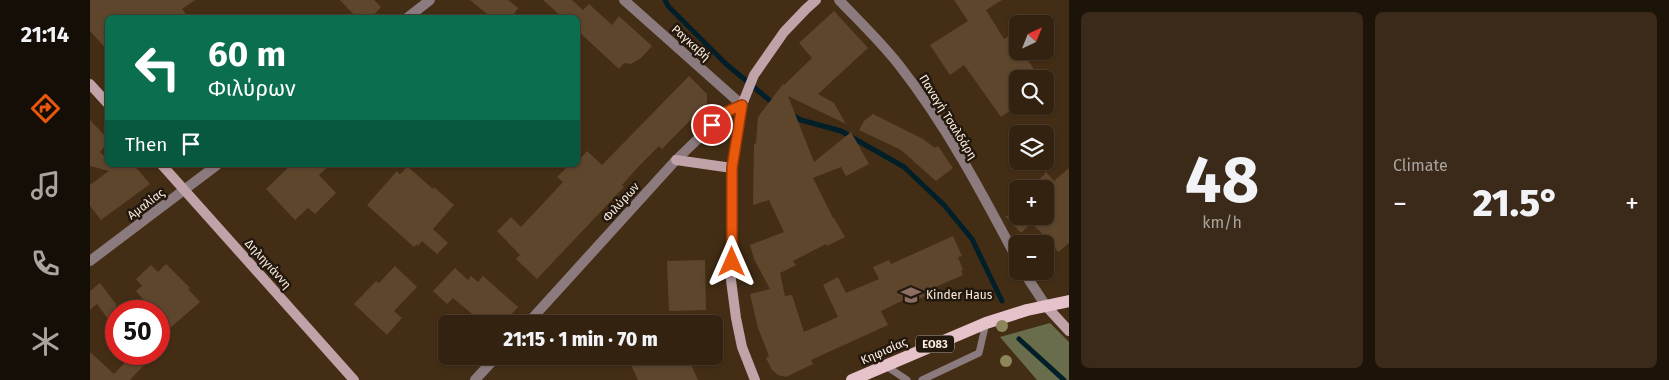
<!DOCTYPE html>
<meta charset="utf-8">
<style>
body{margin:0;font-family:"Fira Sans",sans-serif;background:#3b2a19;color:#f1f3f6;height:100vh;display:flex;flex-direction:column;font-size:19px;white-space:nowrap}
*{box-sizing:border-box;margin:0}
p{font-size:16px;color:#a9a49f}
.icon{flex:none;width:28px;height:28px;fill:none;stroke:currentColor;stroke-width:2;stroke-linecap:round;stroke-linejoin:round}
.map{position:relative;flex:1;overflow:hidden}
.side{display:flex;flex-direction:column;gap:12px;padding:12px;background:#1c1309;width:600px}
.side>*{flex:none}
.top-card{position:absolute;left:15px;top:15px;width:475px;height:152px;border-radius:8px;box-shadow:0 1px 4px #0004,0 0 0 1px #4e3f30;background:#0b6e4f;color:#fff;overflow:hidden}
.needle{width:32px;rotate:43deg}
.tools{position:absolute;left:919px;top:15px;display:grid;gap:10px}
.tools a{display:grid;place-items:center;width:45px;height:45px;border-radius:8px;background:#332210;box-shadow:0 1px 4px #0004,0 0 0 1px #4e3f30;font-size:25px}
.speed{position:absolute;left:15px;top:300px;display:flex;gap:10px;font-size:25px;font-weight:700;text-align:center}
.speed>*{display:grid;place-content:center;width:65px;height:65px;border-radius:50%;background:#332210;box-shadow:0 1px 4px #0004,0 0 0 1px #4e3f30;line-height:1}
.speed .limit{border:8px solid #d22;background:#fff;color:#111}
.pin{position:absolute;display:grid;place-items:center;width:42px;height:42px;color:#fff;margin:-21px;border:2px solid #fff;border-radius:50%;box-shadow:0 1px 5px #0007}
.me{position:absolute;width:55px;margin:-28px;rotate:0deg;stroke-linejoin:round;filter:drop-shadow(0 0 4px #0008)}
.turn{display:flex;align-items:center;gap:18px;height:105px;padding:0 20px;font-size:22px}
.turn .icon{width:65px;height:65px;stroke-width:2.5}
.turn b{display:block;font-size:35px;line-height:42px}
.then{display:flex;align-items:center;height:48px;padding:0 20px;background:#0003;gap:10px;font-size:19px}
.big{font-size:38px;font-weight:800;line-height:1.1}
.side .card{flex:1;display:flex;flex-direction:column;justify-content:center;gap:8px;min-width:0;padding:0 18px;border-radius:8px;background:#3b2a19}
.side .dial{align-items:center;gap:0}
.dial b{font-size:65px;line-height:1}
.heat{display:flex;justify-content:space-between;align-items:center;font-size:28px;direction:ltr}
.side .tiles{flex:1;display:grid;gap:12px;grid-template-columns:repeat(2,1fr)}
.trip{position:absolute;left:348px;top:315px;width:285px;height:50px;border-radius:8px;background:#332210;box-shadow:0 1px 4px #0004,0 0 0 1px #4e3f30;font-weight:800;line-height:50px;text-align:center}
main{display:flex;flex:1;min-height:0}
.dock{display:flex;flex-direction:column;width:90px;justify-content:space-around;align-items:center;background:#140e06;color:#a9a49f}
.dock .icon{width:35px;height:35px}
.dock .selected{color:#ea580c}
.dock b{font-size:22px;color:#f1f3f6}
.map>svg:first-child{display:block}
</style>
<main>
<nav class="dock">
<b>21:14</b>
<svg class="icon selected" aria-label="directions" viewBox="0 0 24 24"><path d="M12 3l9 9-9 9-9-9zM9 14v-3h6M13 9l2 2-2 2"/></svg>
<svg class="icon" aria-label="music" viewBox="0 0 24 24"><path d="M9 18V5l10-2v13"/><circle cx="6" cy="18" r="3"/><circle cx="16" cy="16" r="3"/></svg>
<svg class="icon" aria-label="phone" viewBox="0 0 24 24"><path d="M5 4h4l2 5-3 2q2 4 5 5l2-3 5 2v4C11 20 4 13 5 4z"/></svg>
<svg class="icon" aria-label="climate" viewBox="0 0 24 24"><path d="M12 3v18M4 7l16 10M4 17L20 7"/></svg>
</nav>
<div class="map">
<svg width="979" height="380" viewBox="0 0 979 380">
<rect width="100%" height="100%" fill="#442d15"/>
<path fill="#6a6d4b" d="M960,323L979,342V380H947L910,337Z"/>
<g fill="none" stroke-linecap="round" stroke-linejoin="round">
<path stroke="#011f28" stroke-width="5" d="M575,0L578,6L635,63L684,104
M702,115L711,120L751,131L814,167L854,205L882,239L912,301
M929,339L974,380"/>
</g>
<path fill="#5e462d" d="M0,0H105L92,9L99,18H18V51L0,31Z
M250,0H284L291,7L281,18H267Z
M380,0H418L428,8L421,18H402Z
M453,0H482L493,10L499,4L522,25L529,16L562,46L551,58L541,64L534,63L529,69L488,31V18H473Z
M864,0H912L896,10L914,39L928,30V51H931L951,79H928V105L911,117L874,65L860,75L840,45L878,21Z
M744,11L778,48L728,94L744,103L756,124L698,96L724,162L761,132L779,164L756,176L751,167L723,178L743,218H744L755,237L737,246L736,244L703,261L706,265L690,273L695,296L702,295L714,332L748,317L733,285L748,277L756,293L789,279L783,267L799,260L801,264L863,236L872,256L868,257L873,270L871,271L873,275L838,290L840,294L820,303L818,298L791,311L798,325L721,360L723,364L696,377L688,375L682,370L676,358L679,356L668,328L660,294L680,289L664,259L660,245L694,232L679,200L663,205L664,144L666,143L668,117L693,84L694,85L722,58L709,43Z
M599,76L617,94V103L572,149L569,146L549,166L532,185L534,187L447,279L426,259L430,255L407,231L421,217L431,227L473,182L467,177L479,165H488V161L497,151L512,165Z
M783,114L833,139L845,148L848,146L863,168L846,181L811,150L769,130L774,121Z
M0,120L18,139V142L10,152L18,160V165L24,167L26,165H44L60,184L11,220L0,206V185L19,171L0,166Z
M201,165H240L229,175L246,193L225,214L218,208L205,220L176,189Z
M317,166L343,189L344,187L364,205L343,229L358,243L347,254L332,241L328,246L327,244L324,247L277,205L307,171L309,174L312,173Z
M979,168V243L968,252L956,237L941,223L931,233L915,216H955V189H939L955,174V171L964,181Z
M615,260L616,310L579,311L577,261Z
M76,264L100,288L98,289L110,302L80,328L69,315V311H63L46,291L52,286L46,279L61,265L68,272Z
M305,266L327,287L304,311L312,318L297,335L264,304L286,281L289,283Z
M365,268L378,280L381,276L388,282L393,276L428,307L413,324H389L380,316L382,314L363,298L357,304L343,291Z
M10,283L26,304V330L7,304L0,310V291Z
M0,352L24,374L43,354H64L40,380H0Z
M537,356H597L608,380H548Z"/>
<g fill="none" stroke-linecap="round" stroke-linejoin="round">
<path stroke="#8c7b7e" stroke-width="7" d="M796,366L817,380
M832,380L889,353L896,323"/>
<path stroke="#8c7b7e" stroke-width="10" d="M749,0C769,21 791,42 809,65C856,125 892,193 928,261
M317,18L340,0
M0,261L127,165
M933,271L956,306
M437,324L586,160L635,113L652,105L534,0
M385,380L407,356"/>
<path stroke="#bfa3a9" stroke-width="10" d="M0,84L18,104
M586,160L642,168
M72,165L264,380
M956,306L979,331
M665,380L652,347L646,318L641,280L642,168L652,105L664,75L694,32L716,9L726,0"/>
<path stroke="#e6c2ca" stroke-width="12" d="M762,380L896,323L937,310L979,301"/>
</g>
<g fill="#8d865a">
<circle cx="912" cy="326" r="6"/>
<circle cx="916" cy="361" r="6"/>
</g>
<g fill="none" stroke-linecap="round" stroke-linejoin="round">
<defs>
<path id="route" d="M622,125L634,113L652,105L642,168V262"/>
</defs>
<use href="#route" stroke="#983908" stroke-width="12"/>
<use href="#route" stroke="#ea580c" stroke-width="9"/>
</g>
<defs>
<symbol id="school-bare" viewBox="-9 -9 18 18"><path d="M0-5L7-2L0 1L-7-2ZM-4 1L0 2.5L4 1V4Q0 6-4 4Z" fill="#8d6e63" stroke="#23180e" stroke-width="2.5" paint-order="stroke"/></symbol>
</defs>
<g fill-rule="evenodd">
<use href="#school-bare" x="807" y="281" width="28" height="28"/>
</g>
<g text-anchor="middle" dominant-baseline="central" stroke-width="5" stroke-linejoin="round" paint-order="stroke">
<rect fill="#23180e" stroke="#baaca0" stroke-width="1" x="826" y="335.5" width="38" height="17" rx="4"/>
<g font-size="11" font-weight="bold" fill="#fbecde">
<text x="845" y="344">ΕΟ83</text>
</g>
<g font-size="12" fill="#fbecde" stroke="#23180e">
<text transform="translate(601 43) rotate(42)">Ραγκαβή</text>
<text transform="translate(858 117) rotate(58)">Παναγή Τσαλδάρη</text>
<text transform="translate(531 202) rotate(-48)">Φιλύρων</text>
<text transform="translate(56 204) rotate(-37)">Αμαλίας</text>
<text transform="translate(178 264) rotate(48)">Δηληγιάννη</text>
<text transform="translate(794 351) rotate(-24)">Κηφισίας</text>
</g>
<g font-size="12" fill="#fbecde" stroke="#23180e" text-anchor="start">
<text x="836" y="295">Kinder Haus</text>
</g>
</g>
</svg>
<div class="tools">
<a><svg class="needle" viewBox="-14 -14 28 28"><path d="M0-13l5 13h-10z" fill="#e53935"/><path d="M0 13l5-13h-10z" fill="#a9a49f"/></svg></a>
<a><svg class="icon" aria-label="search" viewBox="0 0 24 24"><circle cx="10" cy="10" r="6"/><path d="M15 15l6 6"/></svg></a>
<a><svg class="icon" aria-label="layers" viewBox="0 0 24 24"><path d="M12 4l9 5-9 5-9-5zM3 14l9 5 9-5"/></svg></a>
<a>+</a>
<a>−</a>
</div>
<div class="speed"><div class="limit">50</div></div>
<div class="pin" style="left:622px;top:125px;background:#d93025"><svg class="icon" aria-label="arrive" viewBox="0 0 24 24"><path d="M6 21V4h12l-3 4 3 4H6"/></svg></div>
<svg class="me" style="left:642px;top:262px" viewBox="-20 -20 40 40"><path d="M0-17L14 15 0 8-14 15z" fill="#ea580c" stroke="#fff" stroke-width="4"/></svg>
<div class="trip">21:15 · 1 min · 70 m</div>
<div class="top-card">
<div class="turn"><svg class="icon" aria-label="left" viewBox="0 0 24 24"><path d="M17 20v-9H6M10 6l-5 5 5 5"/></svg><div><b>60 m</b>Φιλύρων</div></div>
<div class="then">Then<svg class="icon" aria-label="arrive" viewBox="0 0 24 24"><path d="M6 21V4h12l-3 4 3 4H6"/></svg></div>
</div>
</div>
<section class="side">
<div class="tiles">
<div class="card dial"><b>48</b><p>km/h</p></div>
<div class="card"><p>Climate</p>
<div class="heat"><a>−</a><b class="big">21.5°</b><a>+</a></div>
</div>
</div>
</section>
</main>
